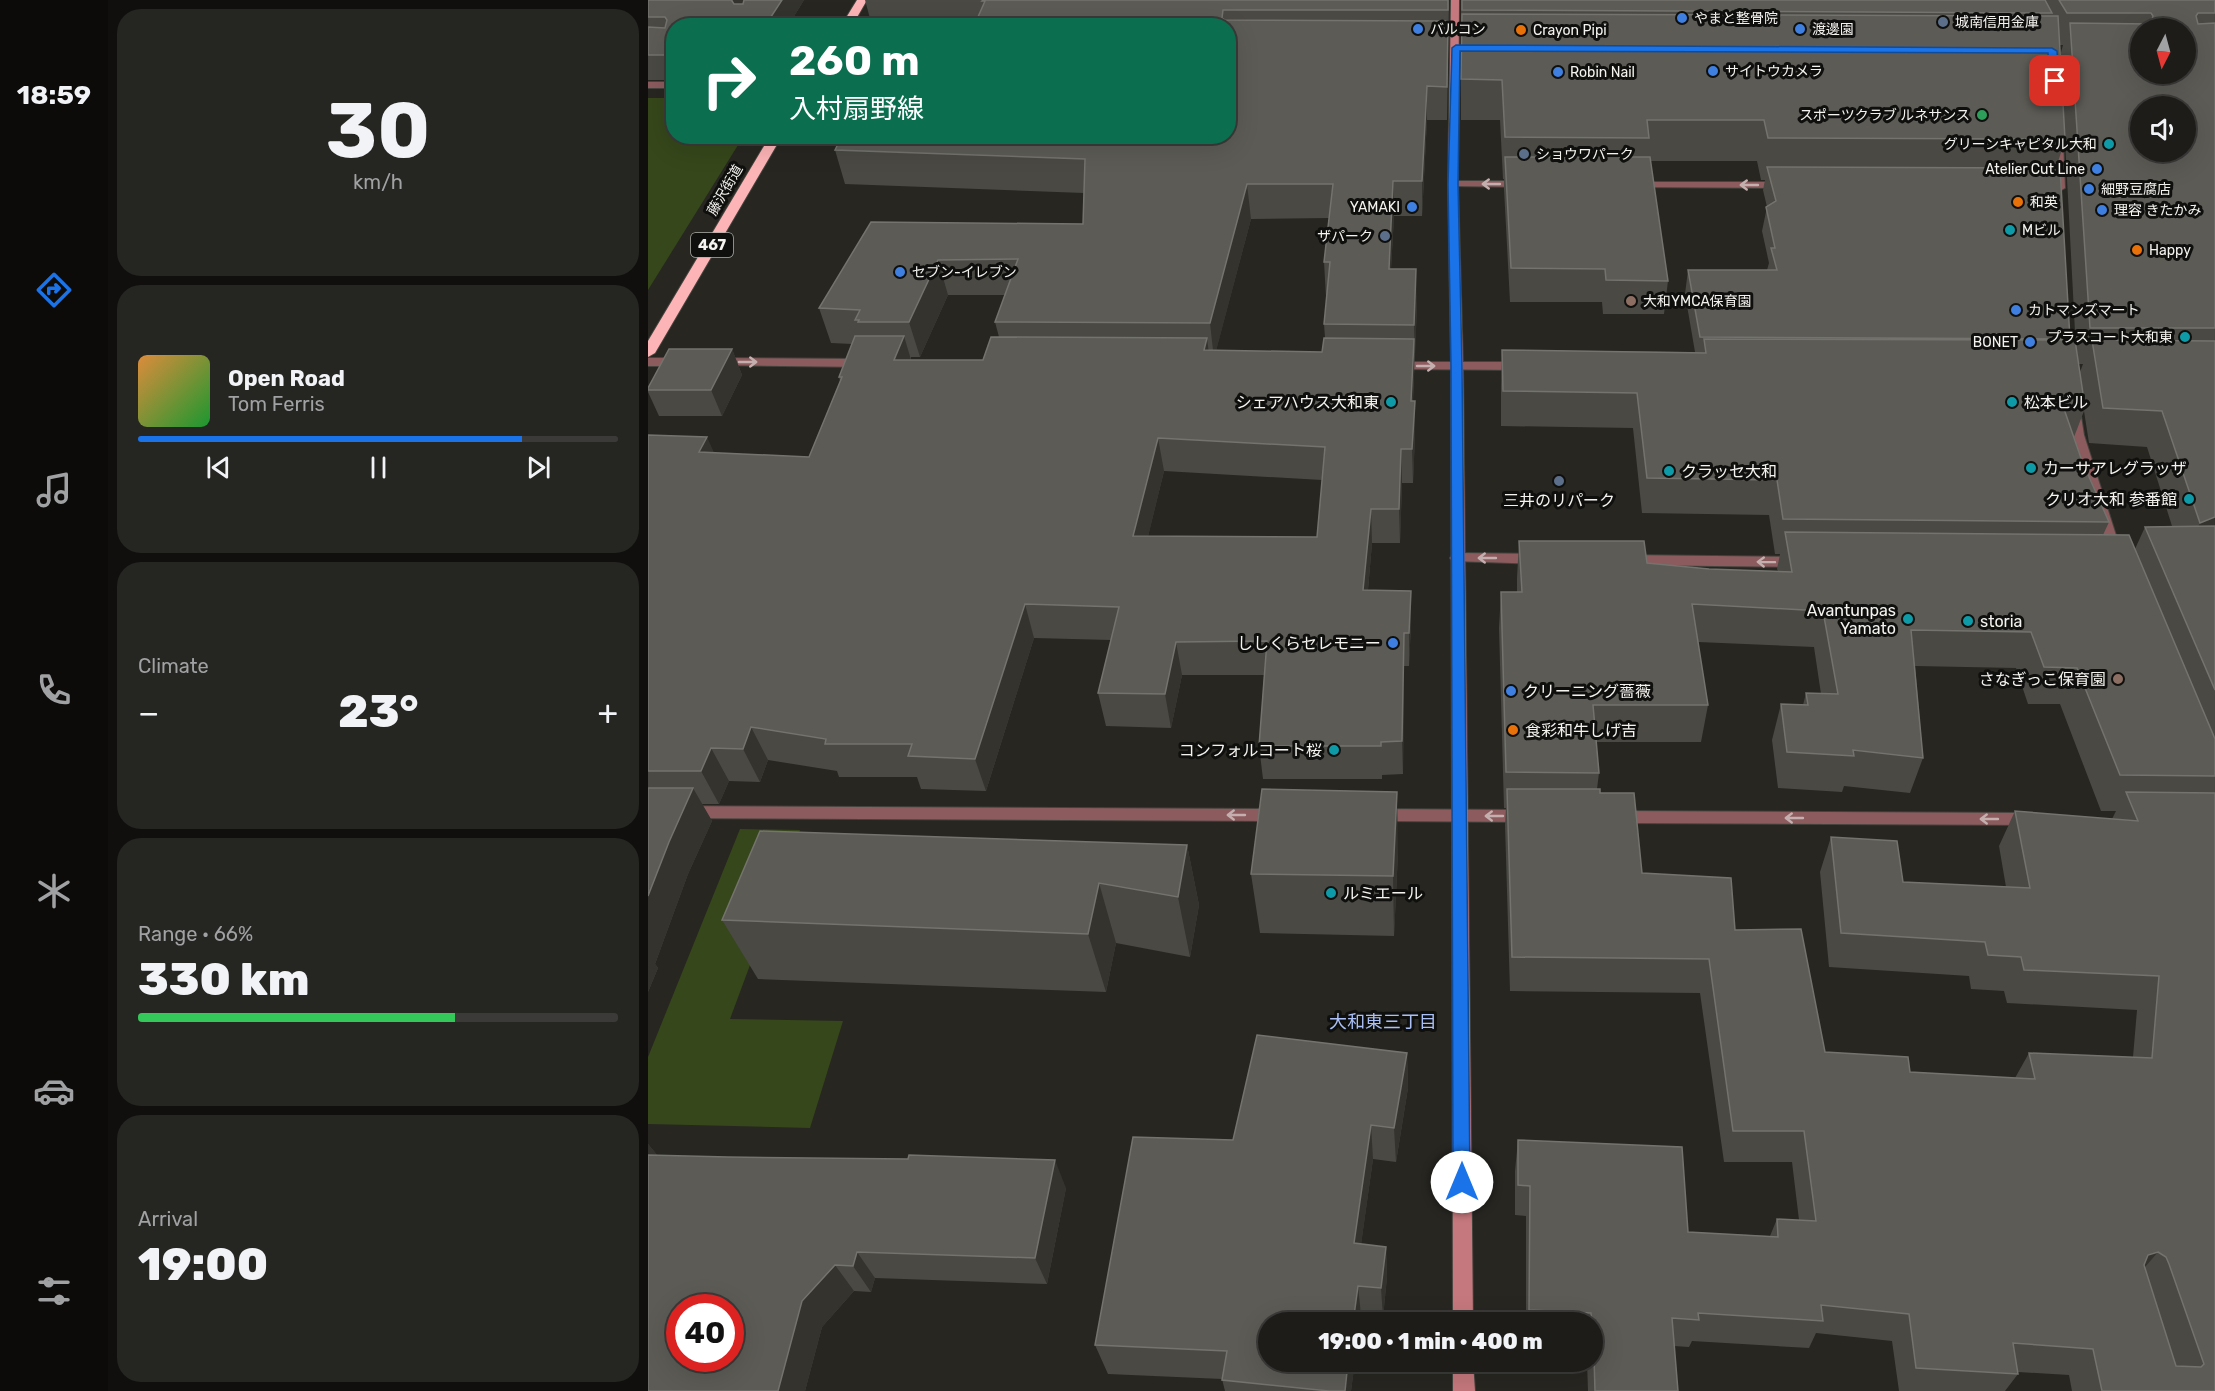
<!DOCTYPE html>
<meta charset="utf-8">
<style>
body{margin:0;font-family:Rubik,"Noto Sans JP",sans-serif;background:#252522;color:#f1f3f6;height:100vh;display:flex;flex-direction:column;font-size:22px;white-space:nowrap}
*{box-sizing:border-box;margin:0}
p{font-size:20px;color:#a0a1a2}
.icon{flex:none;width:33px;height:33px;fill:none;stroke:currentColor;stroke-width:2;stroke-linecap:round;stroke-linejoin:round}
.map{position:relative;flex:1;overflow:hidden}
.sheet{display:flex;flex-direction:column;gap:9px;padding:9px;background:#100f0e;width:540px}
.sheet>*{flex:none}
.guide{position:absolute;left:18px;top:18px;width:570px;height:126px;border-radius:24px;box-shadow:0 6px 24px #0002,0 0 0 2px #3b3a38;background:#0b6e4f;color:#fff;overflow:hidden}
.needle{width:39px;rotate:186deg}
.tools{position:absolute;left:1482px;top:18px;display:grid;gap:12px}
.tools a{display:grid;place-items:center;width:66px;height:66px;border-radius:50%;background:#1d1c19;box-shadow:0 6px 24px #0002,0 0 0 2px #3b3a38;font-size:30px}
.speed{position:absolute;left:18px;top:1294px;display:flex;gap:12px;font-size:30px;font-weight:700;text-align:center}
.speed>*{display:grid;place-content:center;width:78px;height:78px;border-radius:50%;background:#1d1c19;box-shadow:0 6px 24px #0002,0 0 0 2px #3b3a38;line-height:1}
.speed .limit{border:9px solid #d22;background:#fff;color:#111}
.pin{position:absolute;display:grid;place-items:center;width:51px;height:51px;color:#fff;margin:-26px;border-radius:12px;box-shadow:0 3px 9px #0006}
.me{position:absolute;width:66px;margin:-33px;rotate:0deg;stroke-linejoin:round;filter:drop-shadow(0 0 4px #0008)}
.turn{display:flex;align-items:center;gap:21px;height:126px;padding:0 24px;font-size:27px}
.turn .icon{width:78px;height:78px;stroke-width:2.5}
.turn b{display:block;font-size:42px;line-height:51px}
.big{font-size:45px;font-weight:800;line-height:1.1}
.sheet .widget{flex:1;display:flex;flex-direction:column;justify-content:center;gap:9px;min-width:0;padding:0 21px;border-radius:24px;background:#252522}
.sheet .dial{align-items:center;gap:0}
.dial b{font-size:78px;line-height:1}
.song{display:flex;align-items:center;gap:18px}
.cover{width:72px;height:72px;border-radius:9px;background:linear-gradient(135deg,hsl(30 70% 55%),hsl(130 70% 35%))}
.played{height:6px;border-radius:3px;background:linear-gradient(90deg,#1a73e8 80%,#3b3a38 80%)}
.keys{display:flex;justify-content:space-around;direction:ltr}
.heat{display:flex;justify-content:space-between;align-items:center;font-size:33px;direction:ltr}
.charge{height:9px;border-radius:4px;background:linear-gradient(90deg,#34c759 66%,#3b3a38 0)}
.trip{position:absolute;left:610px;top:1312px;width:345px;height:60px;border-radius:30px;background:#1d1c19;box-shadow:0 6px 24px #0002,0 0 0 2px #3b3a38;font-weight:800;line-height:60px;text-align:center}
main{display:flex;flex:1;min-height:0}
.tab-bar{display:flex;flex-direction:column;width:108px;justify-content:space-around;align-items:center;background:#0c0b0a;color:#a0a1a2}
.tab-bar .icon{width:42px;height:42px}
.tab-bar .active{color:#1a73e8}
.tab-bar b{font-size:27px;color:#f1f3f6}
.map>svg:first-child{display:block}
</style>
<main>
<nav class="tab-bar">
<b>18:59</b>
<svg class="icon active" aria-label="directions" viewBox="0 0 24 24"><path d="M12 3l9 9-9 9-9-9zM9 14v-3h6M13 9l2 2-2 2"/></svg>
<svg class="icon" aria-label="music" viewBox="0 0 24 24"><path d="M9 18V5l10-2v13"/><circle cx="6" cy="18" r="3"/><circle cx="16" cy="16" r="3"/></svg>
<svg class="icon" aria-label="phone" viewBox="0 0 24 24"><path d="M5 4h4l2 5-3 2q2 4 5 5l2-3 5 2v4C11 20 4 13 5 4z"/></svg>
<svg class="icon" aria-label="climate" viewBox="0 0 24 24"><path d="M12 3v18M4 7l16 10M4 17L20 7"/></svg>
<svg class="icon" aria-label="car" viewBox="0 0 24 24"><path d="M5 17H2v-5l4-1 3-4h7l3 4 3 1v5h-3M9 17h6M6 11h13"/><circle cx="7" cy="17" r="2"/><circle cx="17" cy="17" r="2"/></svg>
<svg class="icon" aria-label="filters" viewBox="0 0 24 24"><path d="M4 7h16M4 17h16"/><circle cx="9" cy="7" r="2"/><circle cx="15" cy="17" r="2"/></svg>
</nav>
<section class="sheet">
<div class="widget dial"><b>30</b><p>km/h</p></div>
<div class="widget">
<div class="song"><i class="cover"></i><div><b>Open Road</b><p>Tom Ferris</p></div></div>
<div class="played"></div>
<div class="keys"><svg class="icon" aria-label="previous" viewBox="0 0 24 24"><path d="M18 5L8 12l10 7zM5 5v14"/></svg><svg class="icon" aria-label="pause" viewBox="0 0 24 24"><path d="M8 5v14M16 5v14"/></svg><svg class="icon" aria-label="next" viewBox="0 0 24 24"><path d="M6 5l10 7-10 7zM19 5v14"/></svg></div>
</div>
<div class="widget"><p>Climate</p>
<div class="heat"><a>−</a><b class="big">23°</b><a>+</a></div>
</div>
<div class="widget"><p>Range · 66%</p><b class="big">330 km</b><div class="charge"></div></div>
<div class="widget"><p>Arrival</p><b class="big">19:00</b></div>
</section>
<div class="map">
<svg width="1567" height="1391" viewBox="0 0 1567 1391">
<rect width="100%" height="100%" fill="#272621"/>
<path fill="#36471b" d="M0,98H25L26,136L95,137L0,290Z
M92,829L152,830L82,1019L195,1021L162,1128L0,1124V1057Z"/>
<g fill="none" stroke-linecap="round" stroke-linejoin="round">
<defs>
<path id="street" d="M0,82H26V88H0Z
M1410,137L1415,140L1417,188L1412,191L1407,188L1405,140Z
M805,181H875L880,184L875,187L801,186L800,184Z
M986,182H1136L1141,185L1136,188L982,187V183Z
M0,358H33L39,362L33,366H0Z
M69,358L216,359L222,363L216,367L65,365V359Z
M747,362H873L879,366L873,370L743,369V363Z
M1426,406L1432,410L1436,435L1474,554L1472,557L1467,559L1460,554L1424,435L1420,410Z
M809,553L889,554L896,559L889,564L804,561L802,558L804,555Z
M979,555L1150,557L1157,562L1150,567L979,565L972,560Z
M0,806L631,809L637,810L639,815L637,820L631,821L0,818Z
M730,809L877,810L883,811L885,816L883,821L877,822L730,821L724,820L722,815L724,810Z
M970,811L1384,813L1390,814L1392,819L1390,824L1384,825L970,823L964,822L962,817L964,812Z"/>
<path id="secondary" d="M803,0H811L810,184L815,366L825,1323H805L803,366L800,184Z
M805,1362H825L827,1391H805Z"/>
<path id="highway" d="M209,0H219L204,26H193Z
M122,136H134L7,353L0,357V341Z"/>
</defs>
<use href="#street" stroke="#44433e" stroke-width="2"/>
<use href="#secondary" stroke="#44433e" stroke-width="2"/>
<use href="#highway" stroke="#44433e" stroke-width="2"/>
<use href="#street" fill="#8b5b5e" fill-rule="evenodd"/>
<use href="#secondary" fill="#c5787d" fill-rule="evenodd"/>
<use href="#highway" fill="#fdb4b7" fill-rule="evenodd"/>
</g>
<path fill="#4a4944" fill-rule="evenodd" d="M0,0H156L140,26H26V80H0Z
M217,0H801L799,120H779L774,216H746L743,269L769,304L765,401L767,435L765,483H754L752,543H724L720,590L763,591V624L761,666H756L755,774L734,775V779H615L611,746L616,675H534L523,728L458,726L450,693L463,640L386,638L338,791L273,789L269,777H191L189,771L120,760L112,782L81,781L71,804H54L64,821L40,874L7,964L10,968L0,992V435L66,453L161,457L192,381L191,377L204,344L183,343L171,308L223,222L435,224L436,193L197,184L187,150L580,26H224ZM681,218L676,262L678,297H679L676,324L677,338L674,352L568,350L603,219ZM300,295H357L347,322L351,337L335,360H263V357H272ZM516,471L674,480L669,537L500,536Z
M813,0H1567V1391H1424L1421,1375L1370,1372V1374L1357,1391H1251L1244,1341L1168,1333L1161,1348L1044,1341L1041,1347L1026,1346L1030,1391H940L939,1362H945V1323H878V1216L867,1215V1171L870,1140L1040,1232L1122,1236L1129,1219L1151,1220L1144,1162H1076L1052,993L862,991L857,825L858,808H856L851,628L853,592H869V578L871,541L999,563L1061,569L1130,571L1129,569L1132,554H1127L1121,515L994,513L985,428L853,426V385L854,350L1047,352L1037,294L1040,270H1119L1121,263L1114,231L1119,207L1115,190L1117,180H1113L1109,161H1002L1020,281L1016,314H955L954,302H862L856,189V179H855L852,120H813ZM1411,45H1415L1412,56ZM1417,140L1428,351L1421,340L1408,168ZM1430,364H1435L1432,372ZM1436,411L1441,443L1499,447L1524,526L1497,527L1487,549L1455,535L1461,522L1434,461L1426,437ZM1050,642L1166,647L1173,694L1158,693L1155,705L1133,704L1124,740L1130,788L1194,792L1196,786L1262,793L1275,758L1267,666L1368,668L1380,704H1412L1453,811H1468L1464,819L1367,811L1351,846L1358,887L1255,882L1183,837L1172,872L1181,967L1321,976L1323,989L1356,991L1359,1003L1489,1010L1485,1057L1381,1053L1367,1078L1262,1072L1177,1052L1087,930L994,873L952,793L949,789L951,773L948,742H1053L1060,705Z
M84,349L94,375L74,416H11L0,392V388Z
M539,845L551,905L542,957L468,943L458,992L110,979L74,920Z
M750,853L746,936L612,933L603,874Z
M759,1053L760,1088L748,1162L725,1159L713,1244L738,1247L739,1277L735,1317L713,1315L703,1391H577L574,1379L460,1374L447,1345L585,1140Z
M0,1144L9,1155L418,1188L399,1284L227,1278L223,1292L206,1291L174,1327L157,1391H0Z"/>
<path fill="#34332e" d="M84,0H97L92,26L84,1Z
M134,0H156L140,26H117Z
M779,86V120L774,216V181Z
M745,181L746,216L741,304V269Z
M599,184L603,219L566,359L562,323Z
M290,260L300,295L272,357L261,322Z
M768,269L769,304L767,360L766,325Z
M256,336L266,370L246,360Z
M559,338L563,371L556,350Z
M766,339V372L763,435V401Z
M84,349L94,375L74,416L63,390Z
M767,401V435L765,483L764,449Z
M59,437L74,470L51,452Z
M510,438L516,471L492,570L485,536Z
M753,449L754,483L752,543L751,509Z
M723,509L724,543L717,624L715,590Z
M1567,517V546L1534,559L1552,523Z
M763,591V624L761,666V633Z
M377,604L386,638L338,791L327,759Z
M756,633V666L755,774L754,741Z
M528,642L534,675L523,728L517,694Z
M103,727L120,760L112,782L95,749Z
M63,748L81,781L71,804L53,771Z
M45,788L64,821L40,874L7,964L10,968L0,992V896L21,842Z
M749,792L750,853L746,936L745,876Z
M539,845L551,905L542,957L530,897Z
M451,883L468,943L458,992L440,934Z
M759,1053L760,1088L748,1162L746,1128Z
M723,1125L725,1159L709,1274L706,1243Z
M0,1144L22,1170L0,1161Z
M407,1160L418,1188L399,1284L387,1258Z
M738,1247L739,1277L735,1317L733,1288Z
M209,1252L227,1278L223,1292L205,1266Z
M1510,1252L1485,1281L1500,1255Z
M187,1265L206,1291L174,1327L157,1391H130L154,1301Z
M710,1286L713,1315L712,1323H705Z
M700,1362H707L703,1391H697Z"/>
<path fill="#5c5b56" stroke="#74736e" stroke-width="1.5" fill-rule="evenodd" d="M0,0H84V1L86,4H95L96,0H134L117,26H26V55H0V27L17,28L19,20L17,17H0Z
M335,0H800V10H575L574,18L577,20L800,21L799,87L779,86L774,181H745L741,269H768L766,325L676,324L682,262H676L685,184H599L562,323L347,322L370,259L290,260L261,322H210L211,320H207L212,310L171,308L223,222L435,224L437,159L187,150L194,136H580V26H326L337,1H334Z
M814,0H1397L1404,13L814,10Z
M1411,0H1567V13H1550L1548,16L1550,24L1567,23V328H1442L1422,23L1503,24L1505,16L1503,13H1419ZM1492,28H1538V74H1492ZM1492,106H1538V152H1492Z
M814,14L1410,16L1417,139L1120,138L1116,120H999L1001,138L857,137L854,80L813,79Z
M857,157H1002L1020,281L958,280L957,269L863,268Z
M1119,167L1412,168L1422,339L1052,337L1040,270H1129L1123,248H1127L1118,207L1128,201Z
M207,336H256L246,360H335L343,337L559,338L556,350L674,352L676,338L766,339L763,401H767L764,449H753L751,509H723L715,590L763,591L761,633H756L754,741L733,742V746H611L619,641L528,642L517,694L450,693L471,607L377,604L327,759L260,756L264,744H177L178,739L103,727L95,749L63,748L53,771H0V435L59,437L51,452L161,457L194,377H191ZM510,438L677,447L669,537L485,536Z
M1056,339L1427,340L1437,407L1415,406L1434,461L1461,522L1135,519L1129,480L999,478L989,393L855,391L854,350L1058,353Z
M1444,340L1567,341V517L1552,523L1514,411L1455,408Z
M21,349H84L63,390H0V388Z
M1567,526V690L1497,527Z
M1137,532L1481,535L1567,739V776L1472,775L1429,668L1396,667L1383,632L1263,630L1275,758L1205,750L1206,756L1139,752L1133,704L1160,705L1158,693L1190,694L1175,611L1044,604L1060,705H945L951,773L858,772L853,592H874L871,541H996L999,563L1061,569L1144,572Z
M0,788H45L21,842L0,896Z
M614,789L749,792L745,876L603,874Z
M859,789H952V793H986L994,873L1083,878L1087,930L1153,929L1177,1052L1260,1057L1262,1072L1387,1079L1381,1053L1504,1058L1511,976L1376,970L1373,957L1340,955L1337,942L1193,933L1183,837L1249,841L1255,882L1382,888L1367,811L1490,821L1478,792L1567,793V1391H1454L1445,1349L1365,1343L1370,1374L1268,1368L1261,1314L1173,1305L1175,1321L1050,1313L1051,1320L1024,1318L1030,1391H947L945,1323H944L943,1313L881,1310L882,1186L870,1185V1140L1034,1147L1040,1232L1130,1237L1129,1219L1168,1221L1156,1131H1085L1061,959L864,957ZM1510,1252L1518,1257L1521,1264L1556,1364L1553,1367L1528,1366L1496,1265L1500,1255Z
M112,831L539,845L530,897L451,883L440,934L74,920Z
M609,1035L759,1053L746,1128L723,1125L706,1243L738,1247L733,1288L710,1286L705,1323H621V1362H700L697,1391H681L574,1380L579,1351L447,1345L485,1137L585,1140Z
M0,1155L80,1157L260,1159L261,1155L407,1160L387,1258L209,1252L205,1266L187,1265L154,1301L130,1391H0ZM32,1308H82V1359H32Z"/>
<defs><path id="oneway-shaft" d="M-6 0H5M1.5-3L5.5 0L1.5 3" fill="none" stroke-width="1.6" stroke-linecap="round" stroke-linejoin="round" transform="scale(1.5)"/></defs>
<g stroke="#c5afae">
<use href="#oneway-shaft" transform="translate(843 184) rotate(-180)"/>
<use href="#oneway-shaft" transform="translate(1101 185) rotate(-180)"/>
<use href="#oneway-shaft" transform="translate(100 362)"/>
<use href="#oneway-shaft" transform="translate(778 366)"/>
<use href="#oneway-shaft" transform="translate(839 558) rotate(-180)"/>
<use href="#oneway-shaft" transform="translate(1118 562) rotate(-179)"/>
<use href="#oneway-shaft" transform="translate(588 815) rotate(-180)"/>
<use href="#oneway-shaft" transform="translate(846 816) rotate(-180)"/>
<use href="#oneway-shaft" transform="translate(1146 818) rotate(-180)"/>
<use href="#oneway-shaft" transform="translate(1341 819) rotate(-180)"/>
</g>
<path fill="#1a73e8" stroke="#114b97" stroke-width="1.5" d="M808,45L1404,48L1409,51L1411,81L1407,84L1402,81L1400,53L812,51L810,184L814,366L822,1182L820,1188L814,1191L808,1188L805,1182L803,366L800,184L804,48Z"/>
<g fill="#3f7fe0" stroke="#0f0f0d" stroke-width="2">
<circle cx="1034" cy="18" r="6"/>
<circle cx="770" cy="29" r="6"/>
<circle cx="1152" cy="29" r="6"/>
<circle cx="1065" cy="71" r="6"/>
<circle cx="910" cy="72" r="6"/>
<circle cx="1449" cy="169" r="6"/>
<circle cx="1441" cy="189" r="6"/>
<circle cx="764" cy="207" r="6"/>
<circle cx="1454" cy="210" r="6"/>
<circle cx="252" cy="272" r="6"/>
<circle cx="1368" cy="310" r="6"/>
<circle cx="1382" cy="342" r="6"/>
<circle cx="745" cy="643" r="6"/>
<circle cx="863" cy="691" r="6"/>
</g>
<g fill="#5c6f8a" stroke="#0f0f0d" stroke-width="2">
<circle cx="1295" cy="22" r="6"/>
<circle cx="876" cy="154" r="6"/>
<circle cx="737" cy="236" r="6"/>
<circle cx="911" cy="481" r="6"/>
</g>
<g fill="#e8710a" stroke="#0f0f0d" stroke-width="2">
<circle cx="873" cy="30" r="6"/>
<circle cx="1370" cy="202" r="6"/>
<circle cx="1489" cy="250" r="6"/>
<circle cx="865" cy="730" r="6"/>
</g>
<circle fill="#2e9e5b" stroke="#0f0f0d" stroke-width="2" cx="1334" cy="115" r="6"/>
<g fill="#0f9aa8" stroke="#0f0f0d" stroke-width="2">
<circle cx="1461" cy="144" r="6"/>
<circle cx="1362" cy="230" r="6"/>
<circle cx="1537" cy="337" r="6"/>
<circle cx="743" cy="402" r="6"/>
<circle cx="1364" cy="402" r="6"/>
<circle cx="1383" cy="468" r="6"/>
<circle cx="1021" cy="471" r="6"/>
<circle cx="1541" cy="499" r="6"/>
<circle cx="1260" cy="619" r="6"/>
<circle cx="1320" cy="621" r="6"/>
<circle cx="686" cy="750" r="6"/>
<circle cx="683" cy="893" r="6"/>
</g>
<g fill="#8d6e63" stroke="#0f0f0d" stroke-width="2">
<circle cx="983" cy="301" r="6"/>
<circle cx="1470" cy="679" r="6"/>
</g>
<g text-anchor="middle" dominant-baseline="central" stroke-width="6" stroke-linejoin="round" paint-order="stroke">
<g font-size="14" fill="#f4f3f0" stroke="#0f0f0d" text-anchor="start">
<text x="1046" y="18">やまと整骨院</text>
<text x="1307" y="22">城南信用金庫</text>
<text x="782" y="29">バルコン</text>
<text x="1164" y="29">渡邊園</text>
<text x="885" y="30">Crayon Pipi</text>
<text x="1077" y="71">サイトウカメラ</text>
<text x="922" y="72">Robin Nail</text>
<text x="1322" y="115" text-anchor="end">スポーツクラブ ルネサンス</text>
<text x="1449" y="144" text-anchor="end">グリーンキャピタル大和</text>
<text x="888" y="154">ショウワパーク</text>
<text x="1437" y="169" text-anchor="end">Atelier Cut Line</text>
<text x="1453" y="189">細野豆腐店</text>
<text x="1382" y="202">和英</text>
<text x="752" y="207" text-anchor="end">YAMAKI</text>
<text x="1466" y="210">理容 きたかみ</text>
<text x="1374" y="230">Mビル</text>
<text x="725" y="236" text-anchor="end">ザパーク</text>
<text x="1501" y="250">Happy</text>
<text x="264" y="272">セブン-イレブン</text>
<text x="995" y="301">大和YMCA保育園</text>
<text x="1380" y="310">カトマンズマート</text>
<text x="1525" y="337" text-anchor="end">プラスコート大和東</text>
<text x="1370" y="342" text-anchor="end">BONET</text>
</g>
<g font-size="14" fill="#f4f3f0" stroke="#0f0f0d">
<text transform="translate(77 190) rotate(-60)">藤沢街道</text>
</g>
<rect fill="#0f0f0d" stroke="#afafac" stroke-width="1.5" x="43" y="233" width="42" height="24" rx="4.5"/>
<g font-size="15" font-weight="bold" fill="#f4f3f0">
<text x="64" y="245">467</text>
</g>
<g font-size="16" fill="#f4f3f0" stroke="#0f0f0d" text-anchor="start">
<text x="731" y="402" text-anchor="end">シェアハウス大和東</text>
<text x="1376" y="402">松本ビル</text>
<text x="1395" y="468">カーサアレグラッザ</text>
<text x="1033" y="471">クラッセ大和</text>
<text x="1529" y="499" text-anchor="end">クリオ大和 参番館</text>
<text x="911" y="500" text-anchor="middle">三井のリパーク</text>
<text x="1248" y="610" text-anchor="end">Avantunpas<tspan x="1248" dy="18">Yamato</tspan></text>
<text x="1332" y="621">storia</text>
<text x="733" y="643" text-anchor="end">ししくらセレモニー</text>
<text x="1458" y="679" text-anchor="end">さなぎっこ保育園</text>
<text x="875" y="691">クリーニング薔薇</text>
<text x="877" y="730">食彩和牛しげ吉</text>
<text x="674" y="750" text-anchor="end">コンフォルコート桜</text>
<text x="695" y="893">ルミエール</text>
</g>
<g font-size="18" fill="#aabff5" stroke="#0f0f0d">
<text x="735" y="1022">大和東三丁目</text>
</g>
</g>
</svg>
<div class="tools">
<a><svg class="needle" viewBox="-14 -14 28 28"><path d="M0-13l5 13h-10z" fill="#e53935"/><path d="M0 13l5-13h-10z" fill="#a0a1a2"/></svg></a>
<a><svg class="icon" aria-label="sound" viewBox="0 0 24 24"><path d="M4 9h4l5-4v14l-5-4H4zM17 9q2 3 0 6"/></svg></a>
</div>
<div class="speed"><div class="limit">40</div></div>
<div class="pin" style="left:1407px;top:81px;background:#d93025"><svg class="icon" aria-label="arrive" viewBox="0 0 24 24"><path d="M6 21V4h12l-3 4 3 4H6"/></svg></div>
<svg class="me" style="left:814px;top:1182px" viewBox="-20 -20 40 40"><circle r="19" fill="#fff"/><path d="M0-13L10 11 0 6-10 11z" fill="#1a73e8"/></svg>
<div class="trip">19:00 · 1 min · 400 m</div>
<div class="guide">
<div class="turn"><svg class="icon" aria-label="right" viewBox="0 0 24 24"><path d="M7 20v-9h11M14 6l5 5-5 5"/></svg><div><b>260 m</b>入村扇野線</div></div>
</div>
</div>
</main>
